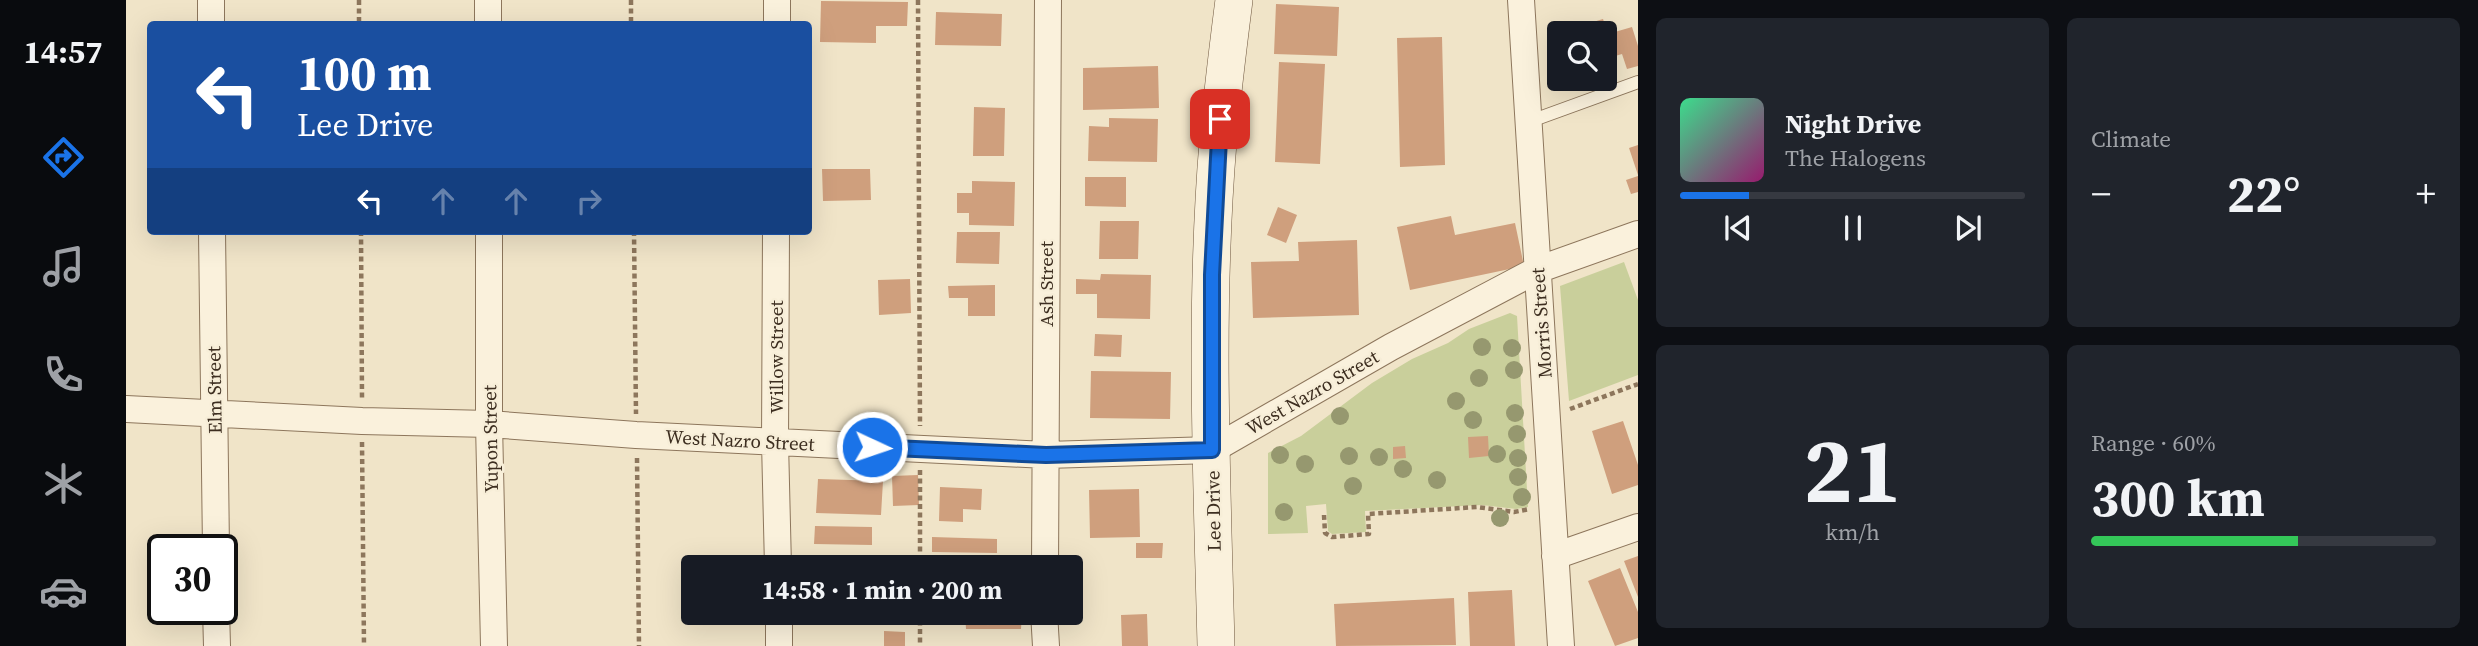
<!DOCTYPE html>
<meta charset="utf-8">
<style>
body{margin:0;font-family:"Source Serif 4",serif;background:#20242c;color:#f1f3f6;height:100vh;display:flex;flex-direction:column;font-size:26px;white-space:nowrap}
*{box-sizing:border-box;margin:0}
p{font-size:23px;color:#9ea1a6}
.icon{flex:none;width:38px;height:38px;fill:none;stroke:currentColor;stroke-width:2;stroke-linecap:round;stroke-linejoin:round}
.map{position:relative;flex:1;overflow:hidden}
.side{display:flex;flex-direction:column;gap:18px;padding:18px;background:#0d0f14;width:840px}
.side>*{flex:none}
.guide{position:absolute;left:21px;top:21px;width:665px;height:214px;border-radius:7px;box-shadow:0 7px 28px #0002;background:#1a4fa0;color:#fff;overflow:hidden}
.tools{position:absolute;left:1421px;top:21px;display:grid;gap:14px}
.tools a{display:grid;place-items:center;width:70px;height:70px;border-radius:7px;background:#171b24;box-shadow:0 7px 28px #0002;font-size:35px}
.speed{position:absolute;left:21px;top:534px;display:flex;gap:14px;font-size:35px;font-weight:700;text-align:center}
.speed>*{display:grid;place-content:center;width:91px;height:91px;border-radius:50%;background:#171b24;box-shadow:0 7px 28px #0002;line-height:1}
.speed .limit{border:4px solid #111;border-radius:10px;background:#fff;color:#111}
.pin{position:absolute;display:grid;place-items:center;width:60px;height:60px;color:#fff;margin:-30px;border-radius:14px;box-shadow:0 4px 10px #0006}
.me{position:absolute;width:77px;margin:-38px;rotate:93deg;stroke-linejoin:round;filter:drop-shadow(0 0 5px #0008)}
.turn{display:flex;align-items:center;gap:24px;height:147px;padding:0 35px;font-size:32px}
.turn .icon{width:91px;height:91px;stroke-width:2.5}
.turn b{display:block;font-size:49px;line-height:60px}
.lanes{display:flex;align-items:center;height:66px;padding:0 35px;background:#0003;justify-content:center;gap:35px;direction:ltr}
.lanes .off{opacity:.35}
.big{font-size:52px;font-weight:700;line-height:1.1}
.side .widget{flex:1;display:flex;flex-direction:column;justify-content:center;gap:10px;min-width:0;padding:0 24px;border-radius:10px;background:#20242c}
.side .dial{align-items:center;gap:0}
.dial b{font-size:91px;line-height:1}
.song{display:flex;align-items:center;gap:21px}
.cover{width:84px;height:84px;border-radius:10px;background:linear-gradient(135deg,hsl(150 70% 55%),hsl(320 70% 35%))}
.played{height:7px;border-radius:4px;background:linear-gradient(90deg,#1a73e8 20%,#363941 20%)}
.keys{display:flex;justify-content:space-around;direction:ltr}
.heat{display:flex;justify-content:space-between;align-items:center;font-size:38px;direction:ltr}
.charge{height:10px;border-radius:5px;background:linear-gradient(90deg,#34c759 60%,#363941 0)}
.side .tiles{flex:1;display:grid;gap:18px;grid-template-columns:repeat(2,1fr)}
.trip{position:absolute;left:555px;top:555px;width:402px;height:70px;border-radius:7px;background:#171b24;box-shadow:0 7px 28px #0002;font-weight:700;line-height:70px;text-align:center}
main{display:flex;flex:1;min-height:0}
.tab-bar{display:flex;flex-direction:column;width:126px;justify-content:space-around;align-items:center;background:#090b0e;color:#9ea1a6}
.tab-bar .icon{width:49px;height:49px}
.tab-bar .selected{color:#1a73e8}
.tab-bar b{font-size:32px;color:#f1f3f6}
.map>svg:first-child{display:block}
</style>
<main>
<nav class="tab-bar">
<b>14:57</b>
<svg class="icon selected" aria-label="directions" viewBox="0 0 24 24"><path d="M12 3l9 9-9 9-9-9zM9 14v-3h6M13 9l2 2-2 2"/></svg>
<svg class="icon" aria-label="music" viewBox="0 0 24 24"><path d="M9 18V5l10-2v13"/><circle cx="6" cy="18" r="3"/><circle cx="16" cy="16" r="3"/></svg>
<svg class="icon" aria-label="phone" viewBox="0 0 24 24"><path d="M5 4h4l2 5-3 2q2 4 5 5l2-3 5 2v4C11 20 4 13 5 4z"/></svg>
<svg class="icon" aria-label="climate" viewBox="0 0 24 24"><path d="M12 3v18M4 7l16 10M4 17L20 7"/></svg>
<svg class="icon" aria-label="car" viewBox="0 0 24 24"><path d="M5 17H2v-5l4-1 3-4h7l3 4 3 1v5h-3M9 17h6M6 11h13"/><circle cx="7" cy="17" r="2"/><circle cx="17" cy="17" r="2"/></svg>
</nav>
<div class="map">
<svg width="1512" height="646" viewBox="0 0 1512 646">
<rect width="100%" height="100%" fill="#f0e4c8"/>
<path fill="#c9cf9b" d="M1498,262L1512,300V375L1443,401L1434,286Z
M1384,313L1391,316L1402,507L1390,509L1356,505L1239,511L1240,532L1206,534L1202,531L1200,504L1180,506L1182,533L1142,534V453L1175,436L1246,383L1286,359L1322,343L1343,329Z"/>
<path fill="#cf9f7d" d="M695,1L782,2L781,26H750V43L694,42Z
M1150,4L1213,7L1211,56L1148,54Z
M810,12L876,14L875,46L809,45Z
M1477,19L1482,34L1506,27L1512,46V66L1501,69L1496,54L1479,59V33H1446L1444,29Z
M1316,37L1319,165L1274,167L1271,38Z
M1153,62L1199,64L1194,164L1149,162Z
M1032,66L1033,108L957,110V68Z
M848,107L879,108L878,156H847Z
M983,118L1032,119L1031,162L962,161L963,126L983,127Z
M1512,145V175L1503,148Z
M696,169H744L745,200L697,201Z
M1512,176V192L1505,194L1500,180Z
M959,177H1000V207L959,206Z
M846,181L889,182L888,226L843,225V213H831V193H846Z
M1152,207L1171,215L1160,243L1141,235Z
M1325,216L1329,235L1389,223L1398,266L1284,290L1271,227Z
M974,221H1013L1012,259H973Z
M831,232H874L873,264L830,263Z
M1231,240L1233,315L1127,318L1125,262L1173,261L1172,242Z
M975,274L1025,275L1024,319L971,318V294H950V279L974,280Z
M784,279L785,313L753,315L752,280Z
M869,285V316H842V298H823L822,286Z
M969,334L996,335L995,357L968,356Z
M965,371L1045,372L1044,419L964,418Z
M1497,421L1512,465V485L1486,494L1466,431Z
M1362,436L1363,456L1343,458L1342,437Z
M1279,446L1280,458L1267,459V447Z
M792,475L793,505L767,506L766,476Z
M692,479L757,481L755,515L690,513Z
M814,487L856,489L855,510L837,509V522L813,521Z
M1013,489L1014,537L964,538L963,490Z
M689,526L746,527V545L688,544Z
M806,537L871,539V553L806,552Z
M1010,543H1037L1036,558H1010Z
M735,556H754V567H735Z
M1512,556V597L1498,561Z
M1494,568L1512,612V638L1489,646L1462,581Z
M1386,590L1389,646H1344L1342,592Z
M1328,598L1330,645L1210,646L1208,604Z
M839,612H861L862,626L863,612H896L895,629H840Z
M1021,614L1022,646H996L995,615Z
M758,631L779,632V646H758Z"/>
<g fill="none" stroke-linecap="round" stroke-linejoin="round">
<defs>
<path id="lane" d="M1402,122L1512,82"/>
<path id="street" d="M85,0V24
M362,0V24
M1395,0L1435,646
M651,24V0
M86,231L90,550
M363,231V424L368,646
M650,231L649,442L652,567
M0,409L236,421L363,424L510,435L920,455L1086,450L1265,347L1411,270L1512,234
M1429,556L1512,527
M919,567L922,0
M90,609L91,646
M653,612V646
M918,612L920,646"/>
<path id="secondary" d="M1090,646C1086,479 1078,309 1092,142C1096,95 1102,47 1108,0"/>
</defs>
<use href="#lane" stroke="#8d765c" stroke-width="14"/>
<use href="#street" stroke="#8d765c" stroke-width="28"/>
<use href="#secondary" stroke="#6f573f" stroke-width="38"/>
<path stroke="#8d765c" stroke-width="4.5" stroke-dasharray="5 3.5" stroke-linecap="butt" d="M233,0V24
M505,0V24
M792,0L794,426
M235,231L236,398
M508,231L510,414
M1444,409L1512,384
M236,442L238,646
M511,458L513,646
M794,470V567
M1198,515L1199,533L1206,537L1243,534L1242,514L1351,507L1388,512L1404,509
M794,612V646"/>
<use href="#lane" stroke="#faf1dc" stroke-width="12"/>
<use href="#street" stroke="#faf1dc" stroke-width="26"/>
<use href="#secondary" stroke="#faf1dc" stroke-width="37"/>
</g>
<g fill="#96986f">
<circle cx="1356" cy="347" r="9"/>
<circle cx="1386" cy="348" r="9"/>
<circle cx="1388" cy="370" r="9"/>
<circle cx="1353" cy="378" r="9"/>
<circle cx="1330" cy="401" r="9"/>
<circle cx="1389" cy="413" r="9"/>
<circle cx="1214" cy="416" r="9"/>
<circle cx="1347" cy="420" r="9"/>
<circle cx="1391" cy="434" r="9"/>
<circle cx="1371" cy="454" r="9"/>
<circle cx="1154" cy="455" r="9"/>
<circle cx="1223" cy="456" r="9"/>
<circle cx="1253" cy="457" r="9"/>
<circle cx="1392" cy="458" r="9"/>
<circle cx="1179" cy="464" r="9"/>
<circle cx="1277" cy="469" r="9"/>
<circle cx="1392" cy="477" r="9"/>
<circle cx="1311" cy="480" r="9"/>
<circle cx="1227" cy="486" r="9"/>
<circle cx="1396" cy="497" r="9"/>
<circle cx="1158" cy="512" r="9"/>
<circle cx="1374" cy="518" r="9"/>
</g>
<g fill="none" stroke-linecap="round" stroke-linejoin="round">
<defs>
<path id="route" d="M746,447L920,455L1086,450V275L1094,119"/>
</defs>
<use href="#route" stroke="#114b97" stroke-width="18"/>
<use href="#route" stroke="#1a73e8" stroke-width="12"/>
</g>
<g text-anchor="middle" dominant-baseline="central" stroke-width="5" stroke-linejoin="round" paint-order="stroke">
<g font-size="19" fill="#3d2e20" stroke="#f7eed8">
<text transform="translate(920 284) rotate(-90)">Ash Street</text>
<text transform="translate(1415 323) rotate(-94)">Morris Street</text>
<text transform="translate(650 357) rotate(-90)">Willow Street</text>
<text transform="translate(88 390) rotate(-91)">Elm Street</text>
<text transform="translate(1186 392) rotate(-30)">West Nazro Street</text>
<text transform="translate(364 439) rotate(-91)">Yupon Street</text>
<text transform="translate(614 440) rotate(3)">West Nazro Street</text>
<text transform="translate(1087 511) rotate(-91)">Lee Drive</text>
</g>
</g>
</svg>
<div class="tools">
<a><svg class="icon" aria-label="search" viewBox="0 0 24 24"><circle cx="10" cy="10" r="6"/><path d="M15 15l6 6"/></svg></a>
</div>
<div class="speed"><div class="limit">30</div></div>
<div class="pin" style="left:1094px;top:119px;background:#d93025"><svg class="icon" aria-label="arrive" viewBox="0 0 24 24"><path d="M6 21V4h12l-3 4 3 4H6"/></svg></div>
<svg class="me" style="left:746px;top:447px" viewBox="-20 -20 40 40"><circle r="17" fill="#1a73e8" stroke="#fff" stroke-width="3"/><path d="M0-11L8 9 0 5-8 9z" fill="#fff"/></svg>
<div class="trip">14:58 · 1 min · 200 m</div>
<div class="guide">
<div class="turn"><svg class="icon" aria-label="left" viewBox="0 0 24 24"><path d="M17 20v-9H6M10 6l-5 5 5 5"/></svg><div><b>100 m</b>Lee Drive</div></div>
<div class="lanes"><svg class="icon" aria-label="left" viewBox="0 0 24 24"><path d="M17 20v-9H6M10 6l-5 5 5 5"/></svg><svg class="icon off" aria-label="ahead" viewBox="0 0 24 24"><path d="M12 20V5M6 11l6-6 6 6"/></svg><svg class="icon off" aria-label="ahead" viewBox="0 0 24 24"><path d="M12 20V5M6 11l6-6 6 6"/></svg><svg class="icon off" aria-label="right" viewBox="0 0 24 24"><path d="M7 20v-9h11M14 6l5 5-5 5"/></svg></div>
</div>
</div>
<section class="side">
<div class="tiles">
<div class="widget">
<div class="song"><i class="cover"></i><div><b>Night Drive</b><p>The Halogens</p></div></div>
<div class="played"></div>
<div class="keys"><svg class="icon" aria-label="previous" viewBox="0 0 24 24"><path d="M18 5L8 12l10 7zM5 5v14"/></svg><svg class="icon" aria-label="pause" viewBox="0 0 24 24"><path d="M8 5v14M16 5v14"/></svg><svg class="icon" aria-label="next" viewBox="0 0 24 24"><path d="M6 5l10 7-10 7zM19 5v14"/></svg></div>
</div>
<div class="widget"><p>Climate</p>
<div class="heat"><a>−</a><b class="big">22°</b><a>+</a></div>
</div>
<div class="widget dial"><b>21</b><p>km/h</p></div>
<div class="widget"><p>Range · 60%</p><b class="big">300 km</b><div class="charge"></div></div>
</div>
</section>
</main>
